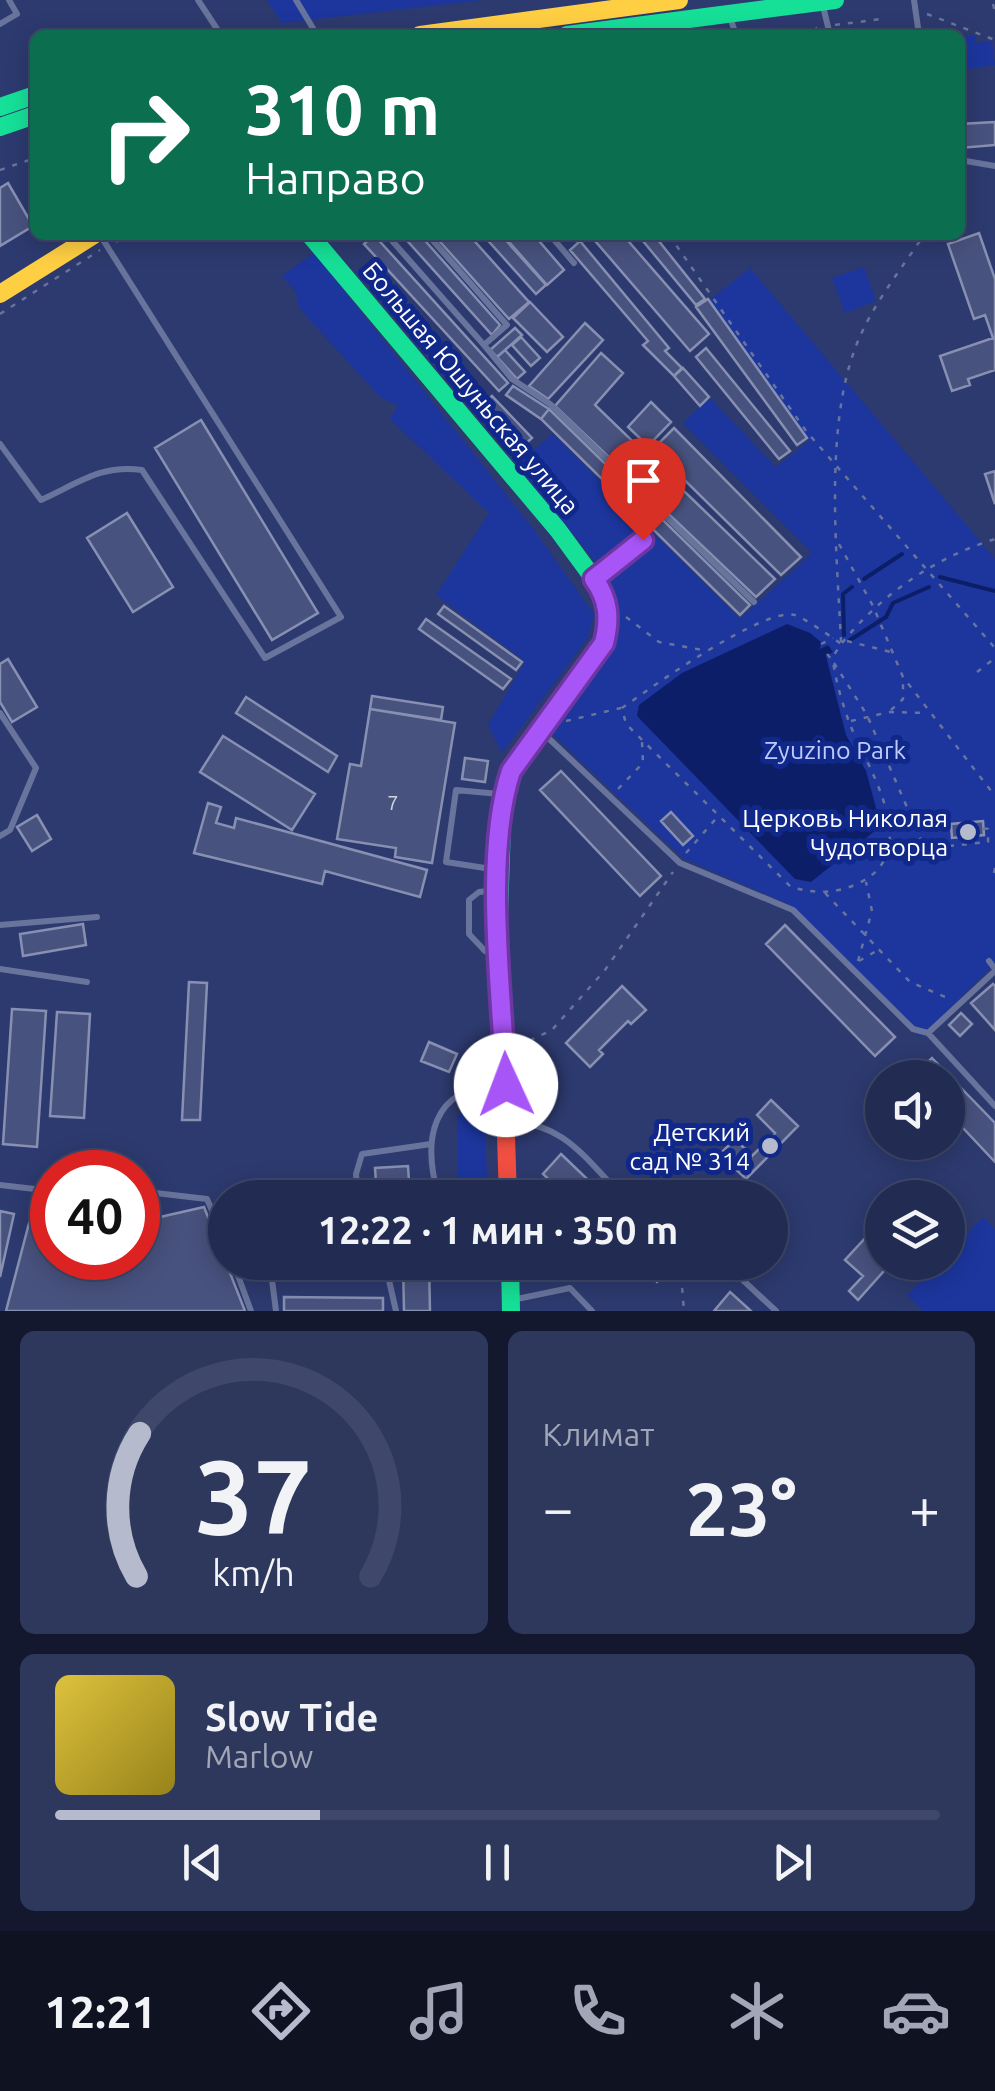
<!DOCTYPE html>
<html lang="ru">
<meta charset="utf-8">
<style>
body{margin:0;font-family:Ubuntu,sans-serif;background:#2e385d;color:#f1f3f6;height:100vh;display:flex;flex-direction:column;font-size:38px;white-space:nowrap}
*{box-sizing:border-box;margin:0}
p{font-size:32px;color:#a2a7b8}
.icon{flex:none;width:55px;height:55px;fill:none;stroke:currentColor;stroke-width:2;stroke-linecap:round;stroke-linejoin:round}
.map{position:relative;height:1311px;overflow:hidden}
.panel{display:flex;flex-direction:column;gap:20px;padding:20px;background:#13182e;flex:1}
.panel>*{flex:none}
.guide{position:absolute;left:30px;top:30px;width:935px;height:210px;border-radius:15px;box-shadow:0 5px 25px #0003,0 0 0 2px #3f486a;background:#0b6e4f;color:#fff;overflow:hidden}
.tools{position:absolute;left:865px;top:1060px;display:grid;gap:20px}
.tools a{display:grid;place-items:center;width:100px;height:100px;border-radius:50%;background:#222c53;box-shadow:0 5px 25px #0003,0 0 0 2px #3f486a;font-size:50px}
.speed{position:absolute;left:30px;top:1150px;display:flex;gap:20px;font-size:50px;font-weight:700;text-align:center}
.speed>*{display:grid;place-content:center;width:130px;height:130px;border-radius:50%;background:#222c53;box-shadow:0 5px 25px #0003,0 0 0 2px #3f486a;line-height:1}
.speed .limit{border:15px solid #d22;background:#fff;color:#111}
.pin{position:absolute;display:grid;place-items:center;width:85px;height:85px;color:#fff;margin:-102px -42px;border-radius:50% 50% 50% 0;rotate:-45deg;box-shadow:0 0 10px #0007}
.pin .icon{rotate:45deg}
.me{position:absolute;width:110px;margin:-55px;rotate:358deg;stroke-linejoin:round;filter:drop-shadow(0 0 8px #0008)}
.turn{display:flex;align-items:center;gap:35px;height:210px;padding:0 50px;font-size:45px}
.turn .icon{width:130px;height:130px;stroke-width:2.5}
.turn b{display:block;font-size:70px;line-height:85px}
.big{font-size:75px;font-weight:600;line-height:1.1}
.panel .widget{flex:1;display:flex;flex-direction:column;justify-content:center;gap:15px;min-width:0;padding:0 35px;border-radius:15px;background:#2e385d}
.panel .dial{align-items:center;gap:0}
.dial svg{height:260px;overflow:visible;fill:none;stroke:#3f486a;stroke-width:7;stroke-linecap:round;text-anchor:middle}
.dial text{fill:#f1f3f6;stroke:none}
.song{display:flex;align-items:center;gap:30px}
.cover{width:120px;height:120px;border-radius:15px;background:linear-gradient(135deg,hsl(50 70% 55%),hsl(50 70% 35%))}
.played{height:10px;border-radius:5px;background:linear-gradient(90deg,#b6bacd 30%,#3f486a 30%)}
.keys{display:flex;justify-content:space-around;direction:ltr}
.heat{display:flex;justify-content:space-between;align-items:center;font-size:55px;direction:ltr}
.panel .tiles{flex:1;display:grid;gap:20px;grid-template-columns:1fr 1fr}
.widget:last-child{grid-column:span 2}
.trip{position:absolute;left:208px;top:1180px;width:580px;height:100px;border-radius:50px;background:#222c53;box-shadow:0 5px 25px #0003,0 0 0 2px #3f486a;font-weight:600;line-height:100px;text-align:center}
.menu{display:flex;height:160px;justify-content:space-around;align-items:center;background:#0e1221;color:#a2a7b8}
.menu .icon{width:70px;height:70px}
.menu .on{color:#b6bacd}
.menu b{font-size:45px;color:#f1f3f6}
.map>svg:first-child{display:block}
</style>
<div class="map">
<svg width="995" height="1311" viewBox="0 0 995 1311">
<rect width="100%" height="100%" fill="#2d3a6f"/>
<path fill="#1c369e" d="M267,0H482L282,23Z
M975,35L976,43L992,41L995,65L967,69L963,37Z
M314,253L532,527L594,614L588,638L502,753L488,725L525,661L436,595L489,513L390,419L398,406L380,397L299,308L296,292L282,276Z
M864,267L876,301L845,313L832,278Z
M750,268L995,559V964L920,1037L788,904L683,858L551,733L611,645L619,610L606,575L516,464L553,434L740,619L812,553L683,423L709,397L776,467L809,441L708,301Z
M474,1102H480L484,1113L488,1197H458L457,1117Z
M983,1217L995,1229V1311H923L907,1295L939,1263L948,1262V1254Z"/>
<path fill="#0d1e68" d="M787,624L810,633L821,642L820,649L828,645L833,652L826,656L846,735L866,771L881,826L811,882L795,879L637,716L639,705L682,673Z"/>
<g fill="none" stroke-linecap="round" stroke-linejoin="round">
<path stroke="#0d1e68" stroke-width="4" d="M940,577L995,591
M864,579L902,554
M844,635L843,594L852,587
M850,640L886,617L893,603L929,587"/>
</g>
<path fill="#48527e" stroke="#8890b2" stroke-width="2.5" d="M995,122V145L960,148V124Z
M8,183L33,226L0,246V188Z
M979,233L995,279V370L968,379L970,385L952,391L940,356L993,338L985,315L974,319L948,244Z
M374,235L508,383L499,391L364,244Z
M402,235H420L500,325L492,335Z
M434,235H469L529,302L509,319Z
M483,235H501L546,285L536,294Z
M503,235H534L564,270L547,285Z
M590,235H623L709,334L690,351Z
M638,235H654L705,299L696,305Z
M580,241L669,348L665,351L682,368L674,376L643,345L648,341L570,250Z
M708,299L807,438L797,445L696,307Z
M530,302L563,337L547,352L513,318Z
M585,323L603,340L548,399L529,386Z
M515,328L522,335L497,357L490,350Z
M521,337L540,358L531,366L512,345Z
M706,348L790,451L779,459L696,357Z
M505,350L525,372L517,379L497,357Z
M601,353L623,373L595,405L775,579L756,597L555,406Z
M683,368L709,397L700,406L674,376Z
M513,386L549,409L541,419L506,395Z
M492,396L532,438L523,446L482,404Z
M651,402L671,422L648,446L628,427Z
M549,409L750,605L740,615L541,419Z
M497,418L520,444L512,453L489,426Z
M201,420L318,613L272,640L155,448Z
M674,428L801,557L781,575L653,449Z
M995,471V504L985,474Z
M127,513L173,587L133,612L87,538Z
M444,606L522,662L516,670L438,614Z
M426,619L511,679L503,689L419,629Z
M8,659L37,707L12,722L0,702V664Z
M372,696L443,707L441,720L370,709Z
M246,697L337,756L328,772L236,713Z
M370,709L455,723L432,863L395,857L396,848L337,839L350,764L361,766Z
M223,736L315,794L292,830L200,772Z
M465,758L488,761L485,782L462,779Z
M561,771L661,876L640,896L540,790Z
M208,803L221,807L216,823L234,828L236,818L427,870L420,897L325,871L322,884L194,853Z
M671,812L693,836L683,845L661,821Z
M37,815L51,839L32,851L17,827Z
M983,821L984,835L952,838L951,824Z
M83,924L86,945L23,956L20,934Z
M785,925L895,1037L875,1056L766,944Z
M189,982L207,983L200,1120H182Z
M993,984L995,986V1030L971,1003Z
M622,986L646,1010L631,1024L628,1021L599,1050L603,1054L590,1067L566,1043Z
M12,1009L46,1011L37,1147L3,1144Z
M57,1012L90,1014L84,1118L50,1116Z
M961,1013L972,1024L960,1036L949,1025Z
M429,1042L457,1054L449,1072L421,1061Z
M932,1058L995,1123V1162L948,1112V1078L913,1076Z
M771,1100L798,1126L746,1179L720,1154L735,1139L752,1156L775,1133L757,1115Z
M561,1154L607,1198H568L543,1174Z
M408,1166L410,1198H377L375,1168Z
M204,1207L245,1311H6L33,1208L52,1213V1258H138V1222Z
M0,1211L14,1214L0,1277Z
M869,1234L882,1246V1262H892L858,1300L849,1291L863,1276L845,1260Z
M403,1262H429L430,1311H404Z
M637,1262H675L657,1282Z
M730,1292L751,1311H714Z
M284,1297L383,1298V1311H284Z"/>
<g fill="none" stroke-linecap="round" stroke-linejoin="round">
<path stroke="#69749c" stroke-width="2.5" stroke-dasharray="5 8" stroke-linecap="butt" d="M993,4L995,12
M927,14L995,40
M835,25L881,19
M764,35L817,28
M0,170L35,158
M669,235L806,431L995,648
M116,242L129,235
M0,314L100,250
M839,544L873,606L903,677L995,796
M626,617L659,642L708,651
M847,641L891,652
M841,642C837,555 824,428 856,346C871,307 901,269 924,235
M842,643C882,594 934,558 995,539
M821,644L833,638
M827,654L833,661C836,682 842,702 849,722C865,764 926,851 859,883C836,894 815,894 791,887L626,724L622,708C652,687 763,607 795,615C801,616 835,639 841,644L832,658
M834,663L867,715L926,851
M977,672L995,658
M891,710L903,699V679
M566,721L621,708
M851,721L889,712L927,713
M618,789L643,763L642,742
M983,829L995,828
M949,846L988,842V828
M686,853L720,814
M994,873L995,868
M825,893L910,982L950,999
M858,961L872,911L866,882
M859,961L878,950
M518,1046L552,1030L605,970L673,872
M680,1262L684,1311"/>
<path stroke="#69749c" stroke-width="6" d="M198,0L221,35
M296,0L317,35
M914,0L919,35
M822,2L830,35
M730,17L736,35
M0,24L17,14L9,0
M960,160L995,166
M387,235L484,345L507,325L428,235
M550,235L574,263
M484,345L512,379L550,404L754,602
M0,444L41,500C77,484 101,464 142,470L265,658L341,617L100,235
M595,578L643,540
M0,713L36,768L10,830L0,836
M542,732L680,863L793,910L913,1029L928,1033L995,971
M498,870L446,862L456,790L499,794
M497,890L479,892L469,900V934L485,951L498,954
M0,925L97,917
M989,961L995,969
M0,969L87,982
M928,1033L995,1106
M507,1125C560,1116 590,1164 624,1198
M0,1185L52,1191
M138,1191L207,1199L225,1240
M358,1198L356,1174L362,1154L431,1144
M439,1198C422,1141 430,1087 500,1085
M233,1262L251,1311
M692,1262L708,1277L730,1268L776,1311
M512,1300L570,1288L592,1311
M276,1311L271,1272C305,1270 359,1256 388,1276L396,1311"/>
<path stroke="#16e098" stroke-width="18" d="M567,35L835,0
M0,107L35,95
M0,127L35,115
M310,235L558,530L602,590L610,621L604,643L511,771L503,794L499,917
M510,1262L511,1311"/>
<path stroke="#ffcf43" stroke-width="18" d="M420,35L679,0
M0,294L94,235"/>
<path stroke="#f24e42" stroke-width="18" d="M499,917L508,1198"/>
</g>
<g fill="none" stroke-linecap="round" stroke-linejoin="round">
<defs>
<path id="route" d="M506,1085C502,995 483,855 511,771L604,643C610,619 609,600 594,579L643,540"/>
</defs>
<use href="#route" stroke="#6d37a1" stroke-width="25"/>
<use href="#route" stroke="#a855f7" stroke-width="18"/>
</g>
<g fill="#b6bacd" stroke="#11288b" stroke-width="4">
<circle cx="968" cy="832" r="10"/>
<circle cx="770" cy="1146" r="10"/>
</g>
<g text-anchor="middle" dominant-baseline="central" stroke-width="10" stroke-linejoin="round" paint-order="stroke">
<g font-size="20" fill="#d1d4df">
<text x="393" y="802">7</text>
</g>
<g font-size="25" fill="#fff" stroke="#11288b">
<text transform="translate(471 388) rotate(50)">Большая Юшуньская улица</text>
</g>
<g font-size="25" fill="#bfcbfc" stroke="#11288b">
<text x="835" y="750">Zyuzino Park</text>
</g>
<g font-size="25" fill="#fff" stroke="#11288b" text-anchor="end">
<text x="948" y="818">Церковь Николая<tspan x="948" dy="29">Чудотворца</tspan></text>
<text x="750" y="1132">Детский<tspan x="750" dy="29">сад № 314</tspan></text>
</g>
</g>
</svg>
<div class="tools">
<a><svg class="icon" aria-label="sound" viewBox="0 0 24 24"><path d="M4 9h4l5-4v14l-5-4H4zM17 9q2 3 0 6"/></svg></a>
<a><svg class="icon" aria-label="layers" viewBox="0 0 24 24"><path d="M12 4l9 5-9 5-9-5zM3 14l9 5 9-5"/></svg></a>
</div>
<div class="speed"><div class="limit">40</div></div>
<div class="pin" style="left:643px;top:540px;background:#d93025"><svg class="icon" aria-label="arrive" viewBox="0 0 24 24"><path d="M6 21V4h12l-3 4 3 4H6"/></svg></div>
<svg class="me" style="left:506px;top:1085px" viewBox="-20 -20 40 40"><circle r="19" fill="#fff"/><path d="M0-13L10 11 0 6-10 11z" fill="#a855f7"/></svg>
<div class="trip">12:22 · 1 мин · 350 m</div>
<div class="guide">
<div class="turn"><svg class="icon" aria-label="right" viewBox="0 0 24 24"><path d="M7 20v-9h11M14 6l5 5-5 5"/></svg><div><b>310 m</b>Направо</div></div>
</div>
</div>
<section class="panel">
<div class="tiles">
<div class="widget dial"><svg viewBox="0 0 100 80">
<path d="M14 69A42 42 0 1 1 86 69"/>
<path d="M14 69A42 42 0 0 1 15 25" stroke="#b6bacd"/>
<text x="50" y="56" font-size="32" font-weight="700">37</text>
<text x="50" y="72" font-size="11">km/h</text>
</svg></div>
<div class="widget"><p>Климат</p>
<div class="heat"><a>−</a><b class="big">23°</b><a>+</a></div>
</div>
<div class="widget">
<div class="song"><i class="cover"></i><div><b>Slow Tide</b><p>Marlow</p></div></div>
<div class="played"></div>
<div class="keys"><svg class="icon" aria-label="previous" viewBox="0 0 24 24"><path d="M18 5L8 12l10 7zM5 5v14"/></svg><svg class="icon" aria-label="pause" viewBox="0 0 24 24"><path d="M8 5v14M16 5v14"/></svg><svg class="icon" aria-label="next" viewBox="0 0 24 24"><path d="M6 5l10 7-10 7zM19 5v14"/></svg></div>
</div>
</div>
</section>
<nav class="menu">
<b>12:21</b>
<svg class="icon on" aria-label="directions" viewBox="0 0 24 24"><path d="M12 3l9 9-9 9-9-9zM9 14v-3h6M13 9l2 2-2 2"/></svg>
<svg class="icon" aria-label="music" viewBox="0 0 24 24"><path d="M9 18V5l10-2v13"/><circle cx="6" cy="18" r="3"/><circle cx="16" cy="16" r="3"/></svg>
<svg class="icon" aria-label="phone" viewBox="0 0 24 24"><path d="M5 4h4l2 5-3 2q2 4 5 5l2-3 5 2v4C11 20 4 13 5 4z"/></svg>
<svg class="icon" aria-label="climate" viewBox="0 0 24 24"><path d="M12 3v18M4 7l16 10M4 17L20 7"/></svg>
<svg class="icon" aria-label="car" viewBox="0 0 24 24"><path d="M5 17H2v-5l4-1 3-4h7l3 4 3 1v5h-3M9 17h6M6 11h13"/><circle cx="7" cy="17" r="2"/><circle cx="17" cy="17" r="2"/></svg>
</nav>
